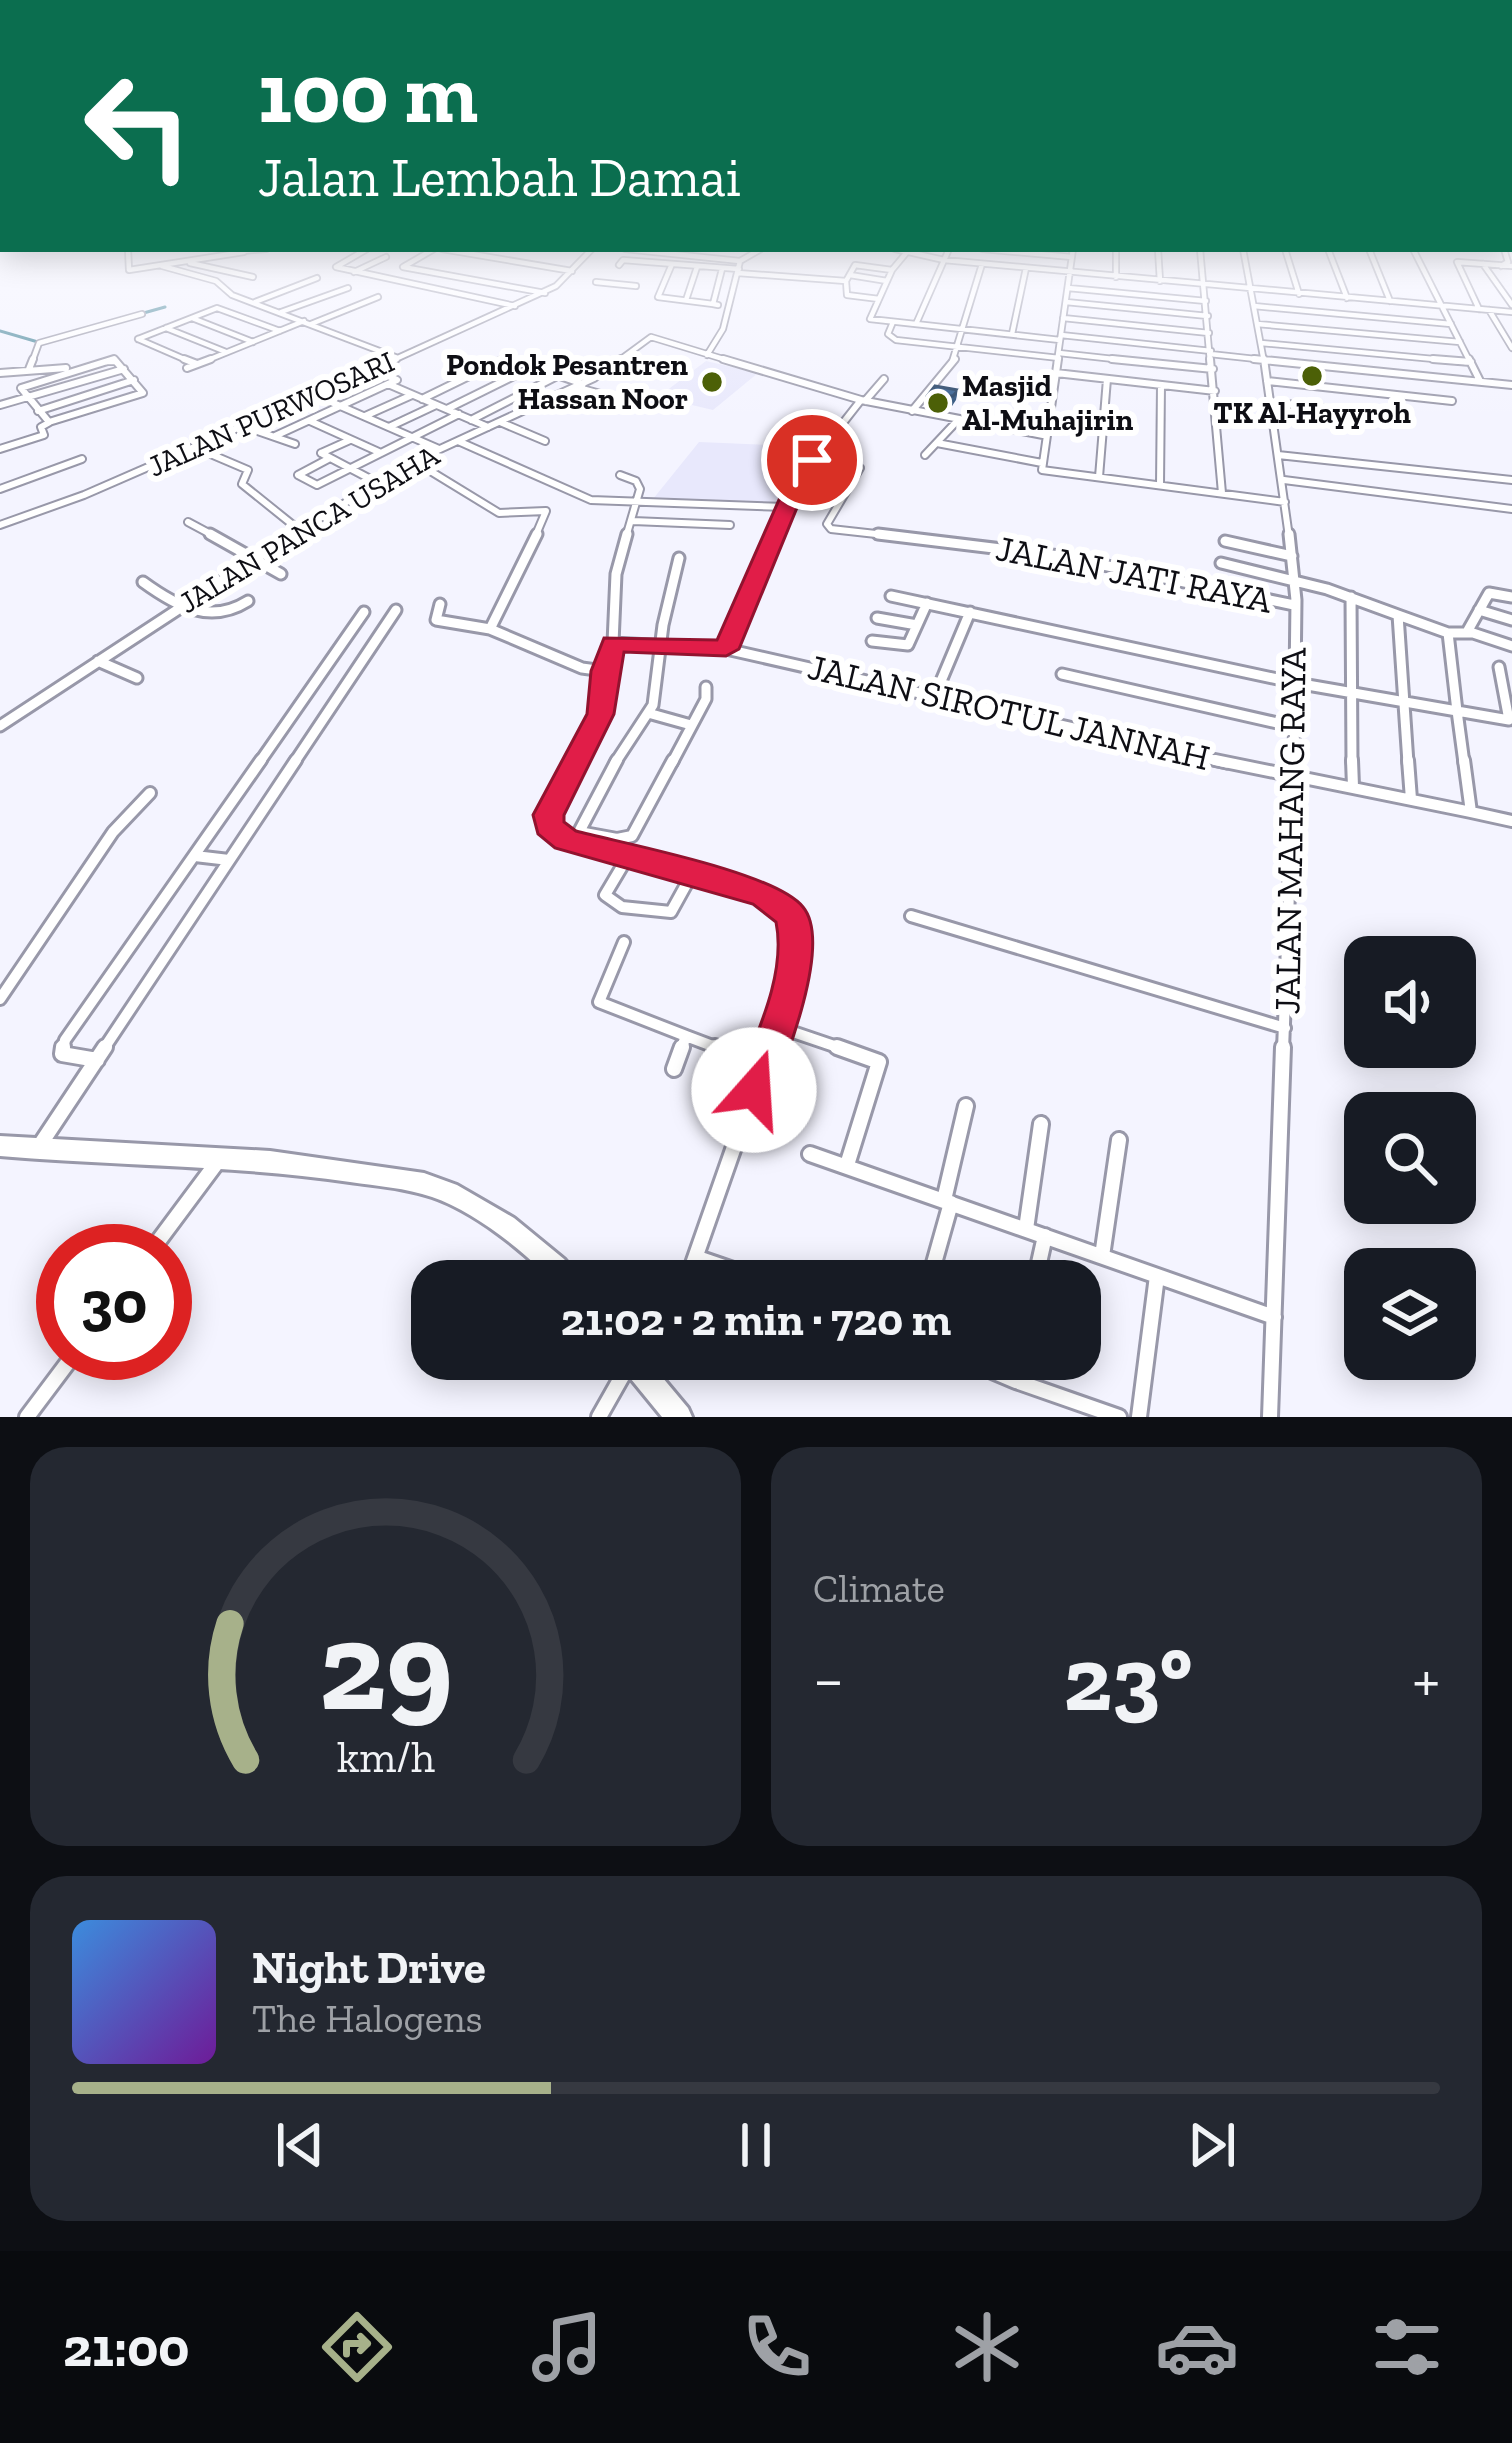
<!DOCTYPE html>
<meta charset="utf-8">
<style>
body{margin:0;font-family:"Zilla Slab",serif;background:#242831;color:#f1f3f6;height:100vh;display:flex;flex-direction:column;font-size:45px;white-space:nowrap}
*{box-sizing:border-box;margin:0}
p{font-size:39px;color:#9ea1a6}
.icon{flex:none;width:66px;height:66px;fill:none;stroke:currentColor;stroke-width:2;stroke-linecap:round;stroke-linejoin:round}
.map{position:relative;height:1417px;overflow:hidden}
.panel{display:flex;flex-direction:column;gap:30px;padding:30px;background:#0d0f14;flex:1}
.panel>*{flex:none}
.top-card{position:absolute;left:0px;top:0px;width:1512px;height:252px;box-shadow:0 6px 30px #0003;background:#0b6e4f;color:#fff;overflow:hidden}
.fabs{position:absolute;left:1344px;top:936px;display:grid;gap:24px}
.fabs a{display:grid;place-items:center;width:132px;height:132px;border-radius:24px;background:#171b24;box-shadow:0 6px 30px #0003;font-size:60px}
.speed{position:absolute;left:36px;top:1224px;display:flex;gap:24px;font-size:60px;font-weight:700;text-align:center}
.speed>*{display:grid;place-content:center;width:156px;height:156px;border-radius:50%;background:#171b24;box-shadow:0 6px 30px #0003;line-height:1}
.speed .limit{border:18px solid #d22;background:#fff;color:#111}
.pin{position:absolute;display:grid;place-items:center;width:102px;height:102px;color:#fff;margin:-51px;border:6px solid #fff;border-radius:50%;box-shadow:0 3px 12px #0007}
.me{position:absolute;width:132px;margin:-66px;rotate:19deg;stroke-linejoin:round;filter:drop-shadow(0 0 9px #0008)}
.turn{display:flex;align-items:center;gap:42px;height:252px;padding:0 60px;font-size:54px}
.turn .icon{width:156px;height:156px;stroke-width:2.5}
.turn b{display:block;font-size:84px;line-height:102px}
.big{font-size:90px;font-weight:700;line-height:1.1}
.panel .card{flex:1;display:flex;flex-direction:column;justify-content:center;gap:18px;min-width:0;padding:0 42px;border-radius:36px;background:#242831}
.panel .dial{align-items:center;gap:0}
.dial svg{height:312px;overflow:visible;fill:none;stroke:#363941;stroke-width:7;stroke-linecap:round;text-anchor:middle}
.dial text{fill:#f1f3f6;stroke:none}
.song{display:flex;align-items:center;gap:36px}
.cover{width:144px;height:144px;border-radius:18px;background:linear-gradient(135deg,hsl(210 70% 55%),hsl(280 70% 35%))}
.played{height:12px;border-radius:6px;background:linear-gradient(90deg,#a7b18a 35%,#363941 35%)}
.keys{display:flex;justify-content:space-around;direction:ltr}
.heat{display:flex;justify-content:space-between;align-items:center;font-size:66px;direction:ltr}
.panel .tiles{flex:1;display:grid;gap:30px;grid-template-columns:1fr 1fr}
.card:last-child{grid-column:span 2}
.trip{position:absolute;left:411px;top:1260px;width:690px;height:120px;border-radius:36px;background:#171b24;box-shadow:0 6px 30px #0003;font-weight:700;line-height:120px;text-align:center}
.dock{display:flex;height:192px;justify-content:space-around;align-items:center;background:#090b0e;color:#9ea1a6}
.dock .icon{width:84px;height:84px}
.dock .active{color:#a7b18a}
.dock b{font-size:54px;color:#f1f3f6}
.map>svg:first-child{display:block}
</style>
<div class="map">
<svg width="1512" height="1417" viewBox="0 0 1512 1417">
<rect width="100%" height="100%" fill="#f4f4ff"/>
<path fill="#e8e8fc" d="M706,361L758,373L713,410L658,397Z
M699,442L819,447L782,505L653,499Z"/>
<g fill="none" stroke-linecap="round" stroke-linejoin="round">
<path stroke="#448499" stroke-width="3" d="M140,314L165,307
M0,331L38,342"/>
<defs>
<path id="minor-far4" d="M128,249L129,270L244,252
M367,249L336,267L515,306
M434,249L403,267L545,293
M442,249L572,271
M625,249L740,261L723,329L707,355
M895,249L944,260L1512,312
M982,249L1072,257
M1116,249V277
M1158,249L1160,281
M1200,249L1210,362
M1243,249L1264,362
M1285,249L1299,294
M1328,249L1347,298
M1369,249L1390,301
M1413,249L1470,362
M242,251L266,249
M907,252L892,270L870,319L1060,340
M740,261L761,249
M190,263L253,277
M672,264L658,297L713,304
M1483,264L1512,305
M619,265L623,260L739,269
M162,266L216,281L232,295L398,358
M1501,266L1508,262L1504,249
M354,272L386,257
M738,273L846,281L847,295L879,299
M850,275L887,281
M846,281L855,265L892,270
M596,282L636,286
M1068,288L1206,301
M686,300L697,267
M255,302L317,278
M1066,302L1208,316
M718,305L713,304L722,269
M1254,306L1451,324
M1479,309L1457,262L1512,266
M1489,310L1512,348
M281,312L348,288
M192,318L253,342
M1063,318L1209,333
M893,322L888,334L896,340L1059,358
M311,324L378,297
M916,324L949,249
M1257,324L1460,342
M166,328L226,352
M1012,334L1026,268
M1061,335L1211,351
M138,339L217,308L280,331
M138,339L191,362
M1261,343L1466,362
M1059,353L1141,362
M1210,354L1283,362
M32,362L39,343L142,314
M106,362H116
M203,362L304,321
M389,362L556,286L592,249
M498,362L507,357L520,362
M617,362L651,337L733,362
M952,362L982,264
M1057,362L1073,249"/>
<path id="minor-far3" d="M114,359L143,393L49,422L21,388Z
M184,359L197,364
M511,359L583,384
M723,359L861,400L1043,435
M1058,359L1042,470L1285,502
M1112,359L1213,369
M1210,359L1222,493
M1254,359L1512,385
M1264,359L1289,537
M1433,359L1471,362
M1469,359L1480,381
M187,368L211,359
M29,369L33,359
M373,369L397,380L388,384
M0,373L66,368
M1056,373L1215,391
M1267,381L1452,401
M575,387L644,406
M315,395L439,449
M422,399L504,359
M865,401L884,379
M1271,402L1392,417
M0,405L124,369
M447,409L534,366
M38,411L134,380
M912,411L955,359
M365,416L412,395
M471,420L559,375
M310,421L381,453
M500,422L545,441
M243,426L295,444
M389,427L436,405
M275,436L388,384L488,427
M458,441L591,500L786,507
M937,443L1042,463
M194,447L248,470L242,484L298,529
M0,449L44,435L41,427L50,422
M321,453L376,482
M321,453L350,440
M925,455L958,420
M1278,455L1512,480
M812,460L860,468L827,524L831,529L903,537
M414,461L499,513L546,511L535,537
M298,475L317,485L459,414
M298,475L330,458
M620,475L636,481L640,489L626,537
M1099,477L1107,379
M1284,480L1512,509
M1160,485L1161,385
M0,489L82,459
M633,521L730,525
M188,522L216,537
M0,525L84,495L396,359
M289,537L414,461L594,378L621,359
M771,537L817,456L861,400"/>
<path id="minor-far2" d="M210,534L281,574
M537,534L490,629L582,668L604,671
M878,534L1060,556L1294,605
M1289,534L1296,600L1294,763
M1225,541L1292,556
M1221,563L1327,589L1398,615L1408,763
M143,582C176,606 210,625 248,601
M891,596L1296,683L1457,711L1464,763
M1351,597L1352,763
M440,604L436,620L490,629
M1479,610L1512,620
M1398,615L1448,633
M877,618L917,625
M1467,632L1489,593L1512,597
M872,641L908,645L927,603
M613,643L616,574L627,534
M726,649L773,534
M98,661L137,678
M1499,667L1509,720L1457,711L1448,633H1473L1512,646
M1062,674L1295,727
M936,693L970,612
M648,713L691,725
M0,726L293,534
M259,763L364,612
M294,763L396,610
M574,763L601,711L613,643L726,649L1227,763
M615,763L653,705L663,625L679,558
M672,763L706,699V687"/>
<path id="minor-far1" d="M576,760L555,795L548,826L566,840C639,859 732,867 791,916C799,961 781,1008 768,1050
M617,760L579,832L617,839L632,836L673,760
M1215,760L1471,812L1464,760
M1352,760L1353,786
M1408,760L1411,799
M1471,812L1512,821
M195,856L229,860
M627,858L605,895L622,907L671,912L692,874
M911,916L1285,1028
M624,942L599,1002L686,1036
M0,999L113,832L150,793
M781,1017L790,1031L846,1050
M63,1050L65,1040L261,760
M103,1050L296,760
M681,1050L686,1036L723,1050
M1283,1050L1294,760"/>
<path id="minor" d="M63,1047L62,1054L97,1060
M715,1047L761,1065
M837,1047L879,1062L847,1165
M674,1069L682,1047
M40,1145L105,1047
M810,1154L1274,1317
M944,1200L966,1106
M1026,1229L1041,1124
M151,1251L218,1161
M1102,1256L1119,1140
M698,1258L765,1281
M687,1281L769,1047
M929,1281L951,1203
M1035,1281L1045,1236
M964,1359L1016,1381L1020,1359
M1016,1381L1119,1417
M27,1417L75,1353
M599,1417L629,1364
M1139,1417L1157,1276
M1270,1417L1283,1047"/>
<path id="trunk" d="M0,1136L270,1151L424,1173L457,1185L514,1218L564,1259L576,1273L580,1281H552C522,1249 473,1211 432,1197C406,1188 377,1186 350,1182C234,1165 117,1166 0,1156Z
M619,1359H647L688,1408L692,1417H662L622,1368Z"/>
</defs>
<use href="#minor-far4" stroke="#9898a9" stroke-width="8"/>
<use href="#minor-far3" stroke="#9898a9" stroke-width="10"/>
<use href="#minor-far2" stroke="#9898a9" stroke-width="15"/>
<use href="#minor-far1" stroke="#9898a9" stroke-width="16"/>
<use href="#minor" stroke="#9898a9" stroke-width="20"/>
<use href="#trunk" stroke="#9898a9" stroke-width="6"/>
<use href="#minor-far4" stroke="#fff" stroke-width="4.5"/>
<use href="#minor-far3" stroke="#fff" stroke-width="6"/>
<use href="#minor-far2" stroke="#fff" stroke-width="9"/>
<use href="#minor-far1" stroke="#fff" stroke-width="10"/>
<use href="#minor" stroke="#fff" stroke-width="14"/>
<use href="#trunk" fill="#fff" fill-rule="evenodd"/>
</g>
<path fill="#274c77" d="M958,390L956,400L952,406L927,405L928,395Z"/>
<path fill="#2d588a" stroke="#203e61" stroke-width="3" d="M935,386L958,390L953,396L928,395Z"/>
<linearGradient id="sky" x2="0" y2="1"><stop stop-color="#6fb5df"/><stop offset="0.53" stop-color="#fafaff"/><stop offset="1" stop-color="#fafaff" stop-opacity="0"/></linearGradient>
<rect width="1512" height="421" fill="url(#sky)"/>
<path fill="#e11d48" stroke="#92132f" stroke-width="3" d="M805,456L822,460L803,493L739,649L726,656L624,652L614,714L564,815V822L576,831C625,844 775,872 803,907C833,943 785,1063 768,1102L754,1107L741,1102L735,1090C754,1039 787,976 776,922L753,904L555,848L538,834L533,815L587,714L591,671L604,638L717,640L782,493Z"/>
<g fill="#4c6007" stroke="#fff" stroke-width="4.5">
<circle cx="1312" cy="376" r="12"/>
<circle cx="712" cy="382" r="12"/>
<circle cx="938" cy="403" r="12"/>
</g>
<g text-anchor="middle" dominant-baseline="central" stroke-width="12" stroke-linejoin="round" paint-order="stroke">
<g font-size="30" font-weight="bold" fill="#0e0e14" stroke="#fff" text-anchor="end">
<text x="688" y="365">Pondok Pesantren<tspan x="688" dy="34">Hassan Noor</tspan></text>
<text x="962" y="386" text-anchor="start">Masjid<tspan x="962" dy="34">Al-Muhajirin</tspan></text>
<text x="1312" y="413" text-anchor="middle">TK Al-Hayyroh</text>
</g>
<g font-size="30" fill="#0e0e14" stroke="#fff">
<text transform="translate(271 414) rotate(-24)">JALAN PURWOSARI</text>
<text transform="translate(309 529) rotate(-31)">JALAN PANCA USAHA</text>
</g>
<g font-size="36" fill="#0e0e14" stroke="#fff">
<text transform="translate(1134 574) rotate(11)">JALAN JATI RAYA</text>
<text transform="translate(1009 712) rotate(13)">JALAN SIROTUL JANNAH</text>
<text transform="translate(1290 831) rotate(-89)">JALAN MAHANG RAYA</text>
</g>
</g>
</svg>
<div class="fabs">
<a><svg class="icon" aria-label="sound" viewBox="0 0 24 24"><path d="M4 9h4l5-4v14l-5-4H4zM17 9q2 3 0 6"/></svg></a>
<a><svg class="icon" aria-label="search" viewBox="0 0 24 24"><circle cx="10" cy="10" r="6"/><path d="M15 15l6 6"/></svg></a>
<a><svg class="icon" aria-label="layers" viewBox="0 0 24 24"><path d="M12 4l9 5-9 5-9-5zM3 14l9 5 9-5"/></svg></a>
</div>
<div class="speed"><div class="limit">30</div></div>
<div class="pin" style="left:812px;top:460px;background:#d93025"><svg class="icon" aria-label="arrive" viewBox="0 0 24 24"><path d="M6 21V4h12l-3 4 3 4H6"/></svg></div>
<svg class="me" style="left:754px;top:1090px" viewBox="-20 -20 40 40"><circle r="19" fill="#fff"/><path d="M0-13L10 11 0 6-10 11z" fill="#e11d48"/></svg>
<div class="trip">21:02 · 2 min · 720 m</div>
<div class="top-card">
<div class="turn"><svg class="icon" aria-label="left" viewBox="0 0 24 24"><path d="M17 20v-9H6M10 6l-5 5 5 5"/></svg><div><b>100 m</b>Jalan Lembah Damai</div></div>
</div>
</div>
<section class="panel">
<div class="tiles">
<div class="card dial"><svg viewBox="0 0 100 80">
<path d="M14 69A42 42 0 1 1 86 69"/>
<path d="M14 69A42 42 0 0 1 10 34" stroke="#a7b18a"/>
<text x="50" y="56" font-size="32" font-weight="700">29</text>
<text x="50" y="72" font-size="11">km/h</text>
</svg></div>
<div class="card"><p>Climate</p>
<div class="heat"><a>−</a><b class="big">23°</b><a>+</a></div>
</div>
<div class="card">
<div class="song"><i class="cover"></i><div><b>Night Drive</b><p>The Halogens</p></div></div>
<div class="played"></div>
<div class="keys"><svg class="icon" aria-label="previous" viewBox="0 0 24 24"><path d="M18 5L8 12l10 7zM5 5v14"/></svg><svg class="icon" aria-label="pause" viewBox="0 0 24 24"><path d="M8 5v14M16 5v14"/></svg><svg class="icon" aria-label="next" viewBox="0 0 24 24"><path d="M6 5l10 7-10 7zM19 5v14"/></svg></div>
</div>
</div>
</section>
<nav class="dock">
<b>21:00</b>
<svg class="icon active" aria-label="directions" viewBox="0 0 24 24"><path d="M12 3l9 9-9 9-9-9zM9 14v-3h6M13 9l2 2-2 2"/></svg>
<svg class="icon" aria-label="music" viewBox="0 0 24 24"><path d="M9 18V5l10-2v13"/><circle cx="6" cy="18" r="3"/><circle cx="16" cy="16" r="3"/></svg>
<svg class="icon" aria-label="phone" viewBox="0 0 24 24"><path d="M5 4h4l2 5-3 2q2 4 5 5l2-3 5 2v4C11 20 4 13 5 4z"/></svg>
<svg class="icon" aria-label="climate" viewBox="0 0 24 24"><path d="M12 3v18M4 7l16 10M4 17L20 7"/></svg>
<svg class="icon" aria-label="car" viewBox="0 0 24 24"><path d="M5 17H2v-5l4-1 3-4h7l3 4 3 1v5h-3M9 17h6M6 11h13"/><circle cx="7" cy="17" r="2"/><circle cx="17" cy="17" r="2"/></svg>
<svg class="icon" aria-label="filters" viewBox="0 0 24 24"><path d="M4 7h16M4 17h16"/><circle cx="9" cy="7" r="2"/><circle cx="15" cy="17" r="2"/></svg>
</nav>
